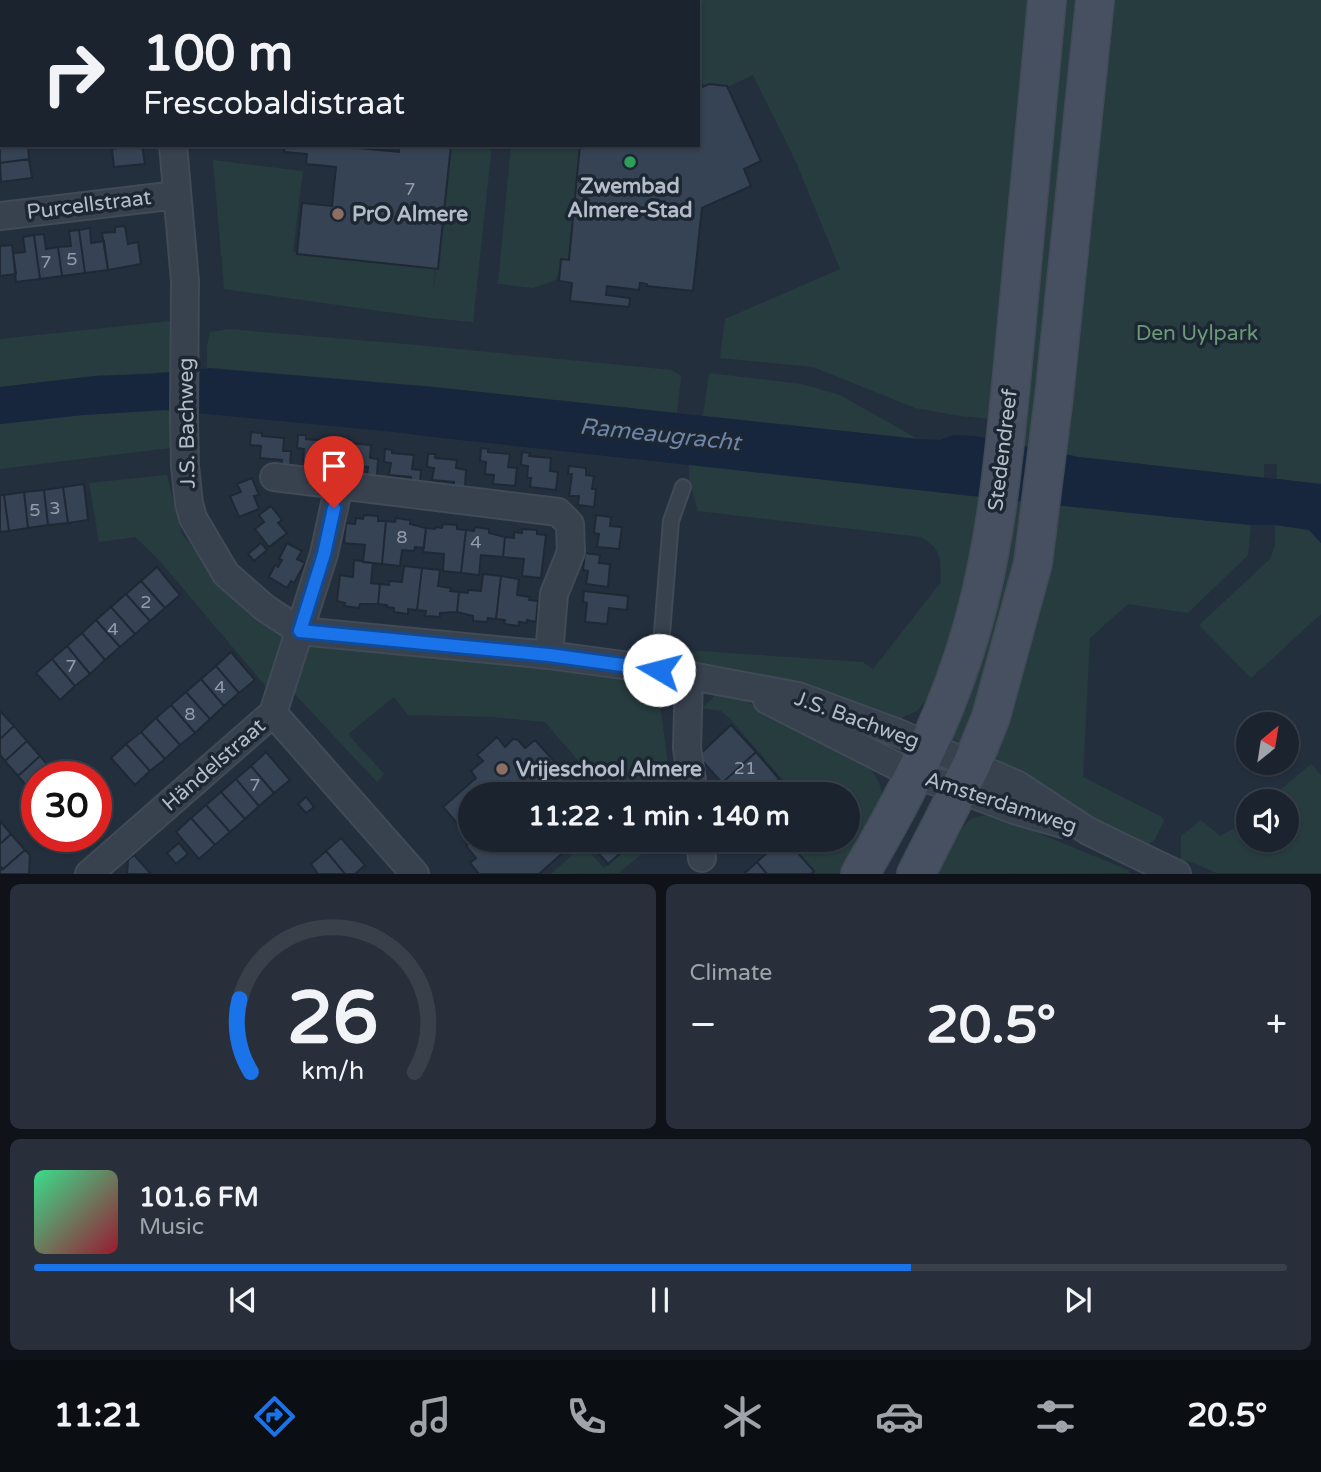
<!DOCTYPE html>
<meta charset="utf-8">
<style>
body{margin:0;font-family:"Varela Round",sans-serif;background:#282f3a;color:#f1f3f6;height:100vh;display:flex;flex-direction:column;font-size:26px;white-space:nowrap}
*{box-sizing:border-box;margin:0}
p{font-size:23px;color:#a0a4aa}
.icon{flex:none;width:38px;height:38px;fill:none;stroke:currentColor;stroke-width:2;stroke-linecap:round;stroke-linejoin:round}
.map{position:relative;height:874px;overflow:hidden}
.sheet{display:flex;flex-direction:column;gap:10px;padding:10px;background:#0f1319;flex:1}
.sheet>*{flex:none}
.top-card{position:absolute;left:0px;top:0px;width:700px;height:147px;box-shadow:0 2px 5px #0004,0 0 0 2px #39404a;background:#1b232e;color:#f1f3f6;overflow:hidden}
.needle{width:46px;rotate:30deg}
.controls{position:absolute;left:1236px;top:712px;display:grid;gap:14px}
.controls a{display:grid;place-items:center;width:63px;height:63px;border-radius:50%;background:#1b232e;box-shadow:0 2px 5px #0004,0 0 0 2px #39404a;font-size:35px}
.speed{position:absolute;left:21px;top:761px;display:flex;gap:14px;font-size:35px;font-weight:700;text-align:center}
.speed>*{display:grid;place-content:center;width:91px;height:91px;border-radius:50%;background:#1b232e;box-shadow:0 2px 5px #0004,0 0 0 2px #39404a;line-height:1}
.speed .limit{border:10px solid #d22;background:#fff;color:#111}
.pin{position:absolute;display:grid;place-items:center;width:60px;height:60px;color:#fff;margin:-72px -30px;border-radius:50% 50% 50% 0;rotate:-45deg;box-shadow:0 0 7px #0007}
.pin .icon{rotate:45deg}
.me{position:absolute;width:77px;margin:-38px;rotate:278deg;stroke-linejoin:round;filter:drop-shadow(0 0 5px #0008)}
.turn{display:flex;align-items:center;gap:24px;height:147px;padding:0 28px;font-size:32px}
.turn .icon{width:91px;height:91px;stroke-width:2.5}
.turn b{display:block;font-size:49px;line-height:60px}
.big{font-size:52px;font-weight:700;line-height:1.1}
.sheet .card{flex:1;display:flex;flex-direction:column;justify-content:center;gap:10px;min-width:0;padding:0 24px;border-radius:10px;background:#282f3a}
.sheet .dial{align-items:center;gap:0}
.dial svg{height:182px;overflow:visible;fill:none;stroke:#39404a;stroke-width:7;stroke-linecap:round;text-anchor:middle}
.dial text{fill:#f1f3f6;stroke:none}
.song{display:flex;align-items:center;gap:21px}
.cover{width:84px;height:84px;border-radius:10px;background:linear-gradient(135deg,hsl(150 70% 55%),hsl(350 70% 35%))}
.played{height:7px;border-radius:4px;background:linear-gradient(90deg,#1a73e8 70%,#39404a 70%)}
.keys{display:flex;justify-content:space-around;direction:ltr}
.heat{display:flex;justify-content:space-between;align-items:center;font-size:38px;direction:ltr}
.sheet .tiles{flex:1;display:grid;gap:10px;grid-template-columns:1fr 1fr}
.card:last-child{grid-column:span 2}
.trip{position:absolute;left:458px;top:782px;width:402px;height:70px;border-radius:35px;background:#1b232e;box-shadow:0 2px 5px #0004,0 0 0 2px #39404a;font-weight:700;line-height:70px;text-align:center}
.dock{display:flex;height:112px;justify-content:space-around;align-items:center;background:#0b0e12;color:#a0a4aa}
.dock .icon{width:49px;height:49px}
.dock .current{color:#1a73e8}
.dock b{font-size:32px;color:#f1f3f6}
.map>svg:first-child{display:block}
</style>
<div class="map">
<svg width="1321" height="874" viewBox="0 0 1321 874">
<rect width="100%" height="100%" fill="#242f3e"/>
<path fill="#263c3f" d="M526,0H1035L991,419L960,416L915,408L813,367L720,358L725,319L840,269L796,162L753,75L698,101V2H526Z
M1058,0H1085L1042,450L1013,444Z
M1104,0H1321V484L1277,479V464H1264V478L1079,457L1063,454Z
M452,145H492L473,322L430,318L224,289L213,160L303,171L293,252L435,268L433,294Z
M511,145H580L570,266L560,267L556,280L533,288L498,284Z
M170,321V372L95,376L0,387V339Z
M229,329L417,345L672,370L681,376L677,413L434,387L207,369V346L210,332Z
M709,373L801,384L840,395L918,439L703,416Z
M165,410L170,411V448L0,469V424L83,415Z
M689,464L984,497L981,530L942,681L917,711L899,719L677,661L676,653L686,650L863,662L873,669L941,582C940,558 943,551 921,537L698,511L689,480Z
M167,475L182,534L240,603L283,635L268,689L158,559L135,537L99,542L89,483Z
M1007,500L1034,503L985,706L961,745L949,736Z
M1054,505L1251,525L1248,555L1188,613L1128,604L1090,638L1083,777L1162,817L1164,821L1154,841L1142,847L1016,779L996,757L993,746Z
M1275,525L1309,530L1321,543V614L1251,678L1199,625L1270,559L1275,546Z
M304,638L657,681L672,794H633L614,772L599,785L545,722L492,717L408,715L394,697L348,734L384,774L377,782L290,689Z
M718,693L741,699L866,764C876,774 881,785 883,798L849,873H811L814,871L798,853L813,840H849V794H795L731,720L721,711L702,708Z
M1311,764L1321,775V873H1216L1194,863L1181,860V836L1201,820L1220,836L1238,826L1248,818V840H1286V802L1267,801Z
M988,815L1011,822L1128,870L1130,873L936,874C944,858 957,830 971,819C976,816 982,816 988,815Z
M635,840H658L619,873L551,874L583,845L604,868Z"/>
<path fill="#17263c" d="M210,368L434,387L918,439L940,440L954,435L976,436L1079,457L1321,484V543L1309,530L1275,525H1251C978,498 705,466 432,437L394,432L165,410L83,415L0,424V387L95,376L152,374Z"/>
<path fill="#364354" stroke="#1f2835" stroke-width="2" d="M367,0H466V2H367Z
M698,83H701L703,87L709,84L727,86L761,161L744,169L751,186L702,208L693,291L647,286V284L640,283L639,290L607,286L606,295L630,298L629,307L570,301L572,283L559,281L561,259L569,260L580,145H698Z
M0,144H2V145H28L29,159L0,163Z
M136,145H142L145,164L114,167L112,149Z
M285,145H360V148L399,152V145H451L438,269L297,254L302,203L332,206L336,167L306,164L307,154L284,152Z
M29,159L32,178L1,182L0,163Z
M125,226L128,244L138,242L141,264L108,270L102,233L115,232V227Z
M90,228L91,243L104,241L108,270L85,273L79,230Z
M79,230L85,273L62,276L58,247L71,246L69,231Z
M44,234L46,249L58,247L62,276L40,279L34,235Z
M34,235L40,279L16,282L13,253L25,252L23,237Z
M12,245L16,274L0,276V246Z
M251,432L262,433V436L284,438L283,451H291L290,469L281,468L282,460L260,458L261,446L250,445Z
M298,435H306V439L327,441L326,454L335,455L333,472L323,471L324,463L303,461L304,449L297,448Z
M342,439L350,440V443L371,445L370,458L378,459L377,477L367,476L368,467L347,465L348,453L341,452Z
M481,448L488,449V452L510,454L508,467L517,468L515,486L493,484L494,475L485,474L486,462L480,461Z
M385,449L392,450V453L414,455L412,469L421,470L420,482L411,481V477L389,475L391,463L384,462Z
M522,452L530,453L529,456L551,458L550,471L558,472L556,490L530,487L531,478H527L528,466L521,465Z
M428,454H435V458L457,460L456,468L466,470L465,487L454,486V482L432,480L434,468L427,467Z
M569,466L586,468V475L594,476L592,489H596L594,507L578,505L579,496H569L572,474H568Z
M252,478L259,495L254,496L259,509L239,517L230,496L241,492L237,484Z
M84,484L88,520L68,523L63,487Z
M63,487L68,523L48,525L44,490Z
M44,490L48,525L28,528L24,492Z
M24,492L28,528L9,531L4,495Z
M0,495H4L9,531L0,532Z
M271,506L282,520L278,523L287,533L269,547L255,529L264,522L259,515Z
M364,515L378,516V521H386L382,564L363,562L365,545L344,543L346,523L355,524L356,518L363,519Z
M596,515L611,517L610,526L622,527L619,549L597,547L599,534L594,533Z
M396,518L410,520V524L426,528L424,548L415,547L414,551L402,550L400,566L382,564L386,521L395,522Z
M443,524L457,525V529L466,530L461,573L443,571L444,554L423,552L426,528L435,529V527L442,528Z
M475,527L489,529V533L505,537L503,557L481,555L479,575L461,573L466,530L474,531Z
M522,529L537,530V534L546,535L541,578L522,576L524,559L503,557L505,537L514,538V532L522,533Z
M261,543L267,550L254,561L248,554Z
M287,543L302,551L297,559L305,563L294,583L291,581L287,588L269,577L275,565L278,567L282,560L279,559Z
M585,553L600,555L599,563L610,564L608,587L586,584L588,571L583,570Z
M354,560L373,563L371,583L380,584L378,604H360L359,608L344,606L345,603L337,601L340,575L353,577Z
M404,566L422,568L417,610L408,609V614L394,612V608L386,607L387,605L378,604L380,584L389,585V581L402,582Z
M157,567L180,595L165,608L141,581Z
M422,568L440,570L438,586L451,588L450,591L459,592L457,612L440,613V617L425,616L426,611L417,610Z
M483,574L501,576L496,619L488,618L487,622L473,621V616L457,612L459,592L468,593V590L481,591Z
M501,576L519,579L517,595L530,597L529,600L538,601L536,622L527,620V623L519,622V626L504,624L505,620L496,619Z
M141,581L165,608L150,621L126,594Z
M584,591L628,596L627,610L609,608L607,624L585,622L587,603L583,602Z
M126,594L150,621L135,634L111,607Z
M111,607L135,634L120,647L96,620Z
M96,620L120,647L105,660L82,633Z
M82,633L105,660L90,674L67,646Z
M67,646L90,674L75,686L52,659Z
M231,652L255,680L239,693L216,666Z
M52,659L75,686L60,700L36,673Z
M216,666L239,693L224,706L201,679Z
M201,679L224,706L210,719L186,692Z
M186,692L210,719L195,733L171,705Z
M171,705L195,733L180,745L156,718Z
M1,712L14,726L0,739V713Z
M156,718L180,745L165,759L141,732Z
M731,725L756,752L722,783L698,756Z
M14,726L27,741L5,761L0,755V739Z
M141,732L165,759L150,771L126,744Z
M497,737L505,747L513,739L518,740L525,748L535,740L583,794H471V839L443,807L476,778L471,771L483,761L477,755Z
M27,741L40,756L18,776L5,761Z
M126,744L150,771L135,785L111,758Z
M266,752L290,780L274,793L251,766Z
M756,752L779,779L762,794H733L722,783Z
M40,756L53,771L47,777H37V786L31,791L18,776Z
M251,766L274,793L259,806L236,779Z
M614,772L633,794H588L599,785Z
M236,779L259,806L245,819L221,792Z
M779,779L793,794H762Z
M221,792L245,819L230,832L206,805Z
M306,797L314,807L306,813L298,804Z
M206,805L230,832L215,845L191,818Z
M191,818L215,845L199,859L176,832Z
M0,821L11,834L0,844Z
M11,834L25,850L3,869L0,866V844Z
M341,838L365,865L355,874H345L326,851Z
M472,840H577L539,874H479L470,863L476,858L466,846Z
M587,840H635L608,864Z
M781,840H786L814,871L811,874H767L757,862Z
M786,840H813L798,853Z
M179,843L188,854L176,864L167,853Z
M25,850L30,855L29,874H0V870L3,869Z
M326,851L345,874H318L311,864Z
M134,855L151,874H127L128,860Z
M757,862L767,874H744Z"/>
<g fill="none" stroke-linecap="round" stroke-linejoin="round">
<defs>
<path id="service" d="M659,670L671,521L683,487"/>
<path id="minor" d="M159,0V2
M173,145L185,281L184,419L185,466L189,503L193,518L226,574L265,608L300,631L549,655L659,670L798,696L896,732L1018,785L1088,831L1177,874
M0,216L177,195
M274,477L558,512L570,524L571,552L554,594L549,655
M689,676L687,748L694,794
M767,700L914,775L959,789L1017,811L1063,824
M273,713L415,874
M700,840L702,858
M89,874L273,713L324,554L339,485"/>
<path id="secondary" d="M860,874C901,804 939,732 964,654C997,554 1005,446 1015,342C1026,228 1036,114 1047,0
M916,874L972,764L991,717L1033,563L1054,397L1095,0"/>
</defs>
<use href="#service" stroke="#414a57" stroke-width="18"/>
<use href="#minor" stroke="#414a57" stroke-width="30"/>
<use href="#secondary" stroke="#414a57" stroke-width="40"/>
<use href="#service" stroke="#38414e" stroke-width="14"/>
<use href="#minor" stroke="#38414e" stroke-width="26"/>
<use href="#secondary" stroke="#465061" stroke-width="37"/>
</g>
<g fill="none" stroke-linecap="round" stroke-linejoin="round">
<defs>
<path id="route" d="M334,508L324,554L300,631L549,655L659,670"/>
</defs>
<use href="#route" stroke="#114b97" stroke-width="18"/>
<use href="#route" stroke="#1a73e8" stroke-width="12"/>
</g>
<circle fill="#2e9e5b" stroke="#1d2633" stroke-width="2.5" cx="630" cy="162" r="7"/>
<g fill="#8d6e63" stroke="#1d2633" stroke-width="2.5">
<circle cx="338" cy="214" r="7"/>
<circle cx="502" cy="769" r="7"/>
</g>
<g text-anchor="middle" dominant-baseline="central" stroke-width="7" stroke-linejoin="round" paint-order="stroke">
<g font-size="18" fill="#929caa">
<text x="410" y="189">7</text>
<text x="72" y="259">5</text>
<text x="46" y="262">7</text>
<text x="55" y="508">3</text>
<text x="35" y="510">5</text>
<text x="402" y="537">8</text>
<text x="476" y="542">4</text>
<text x="146" y="602">2</text>
<text x="113" y="629">4</text>
<text x="71" y="666">7</text>
<text x="220" y="687">4</text>
<text x="190" y="714">8</text>
<text x="745" y="768">21</text>
<text x="255" y="785">7</text>
</g>
<g font-size="21" font-weight="bold" fill="#b4bcc9" stroke="#1d2633" text-anchor="start">
<text x="630" y="186" text-anchor="middle">Zwembad<tspan x="630" dy="24">Almere-Stad</tspan></text>
<text x="352" y="214">PrO Almere</text>
<text x="516" y="769">Vrijeschool Almere</text>
</g>
<g font-size="21" fill="#b4bcc9" stroke="#1d2633">
<text transform="translate(89 205) rotate(-7)">Purcellstraat</text>
<text transform="translate(187 423) rotate(-91)">J.S. Bachweg</text>
<text transform="translate(1003 450) rotate(-83)">Stedendreef</text>
<text transform="translate(857 720) rotate(20)">J.S. Bachweg</text>
<text transform="translate(214 765) rotate(-41)">Händelstraat</text>
<text transform="translate(1001 803) rotate(18)">Amsterdamweg</text>
</g>
<g font-size="21" fill="#6b9a76" stroke="#1d2633">
<text x="1197" y="333">Den Uylpark</text>
</g>
<g font-size="23" font-style="italic" fill="#6d86a8" stroke="#1d2633">
<text transform="translate(660 435) rotate(6)">Rameaugracht</text>
</g>
</g>
</svg>
<div class="controls">
<a><svg class="needle" viewBox="-14 -14 28 28"><path d="M0-13l5 13h-10z" fill="#e53935"/><path d="M0 13l5-13h-10z" fill="#a0a4aa"/></svg></a>
<a><svg class="icon" aria-label="sound" viewBox="0 0 24 24"><path d="M4 9h4l5-4v14l-5-4H4zM17 9q2 3 0 6"/></svg></a>
</div>
<div class="speed"><div class="limit">30</div></div>
<div class="pin" style="left:334px;top:508px;background:#d93025"><svg class="icon" aria-label="arrive" viewBox="0 0 24 24"><path d="M6 21V4h12l-3 4 3 4H6"/></svg></div>
<svg class="me" style="left:659px;top:670px" viewBox="-20 -20 40 40"><circle r="19" fill="#fff"/><path d="M0-13L10 11 0 6-10 11z" fill="#1a73e8"/></svg>
<div class="trip">11:22 · 1 min · 140 m</div>
<div class="top-card">
<div class="turn"><svg class="icon" aria-label="right" viewBox="0 0 24 24"><path d="M7 20v-9h11M14 6l5 5-5 5"/></svg><div><b>100 m</b>Frescobaldistraat</div></div>
</div>
</div>
<section class="sheet">
<div class="tiles">
<div class="card dial"><svg viewBox="0 0 100 80">
<path d="M14 69A42 42 0 1 1 86 69"/>
<path d="M14 69A42 42 0 0 1 9 37" stroke="#1a73e8"/>
<text x="50" y="56" font-size="32" font-weight="700">26</text>
<text x="50" y="72" font-size="11">km/h</text>
</svg></div>
<div class="card"><p>Climate</p>
<div class="heat"><a>−</a><b class="big">20.5°</b><a>+</a></div>
</div>
<div class="card">
<div class="song"><i class="cover"></i><div><b>101.6 FM</b><p>Music</p></div></div>
<div class="played"></div>
<div class="keys"><svg class="icon" aria-label="previous" viewBox="0 0 24 24"><path d="M18 5L8 12l10 7zM5 5v14"/></svg><svg class="icon" aria-label="pause" viewBox="0 0 24 24"><path d="M8 5v14M16 5v14"/></svg><svg class="icon" aria-label="next" viewBox="0 0 24 24"><path d="M6 5l10 7-10 7zM19 5v14"/></svg></div>
</div>
</div>
</section>
<nav class="dock">
<b>11:21</b>
<svg class="icon current" aria-label="directions" viewBox="0 0 24 24"><path d="M12 3l9 9-9 9-9-9zM9 14v-3h6M13 9l2 2-2 2"/></svg>
<svg class="icon" aria-label="music" viewBox="0 0 24 24"><path d="M9 18V5l10-2v13"/><circle cx="6" cy="18" r="3"/><circle cx="16" cy="16" r="3"/></svg>
<svg class="icon" aria-label="phone" viewBox="0 0 24 24"><path d="M5 4h4l2 5-3 2q2 4 5 5l2-3 5 2v4C11 20 4 13 5 4z"/></svg>
<svg class="icon" aria-label="climate" viewBox="0 0 24 24"><path d="M12 3v18M4 7l16 10M4 17L20 7"/></svg>
<svg class="icon" aria-label="car" viewBox="0 0 24 24"><path d="M5 17H2v-5l4-1 3-4h7l3 4 3 1v5h-3M9 17h6M6 11h13"/><circle cx="7" cy="17" r="2"/><circle cx="17" cy="17" r="2"/></svg>
<svg class="icon" aria-label="filters" viewBox="0 0 24 24"><path d="M4 7h16M4 17h16"/><circle cx="9" cy="7" r="2"/><circle cx="15" cy="17" r="2"/></svg>
<b>20.5°</b>
</nav>
